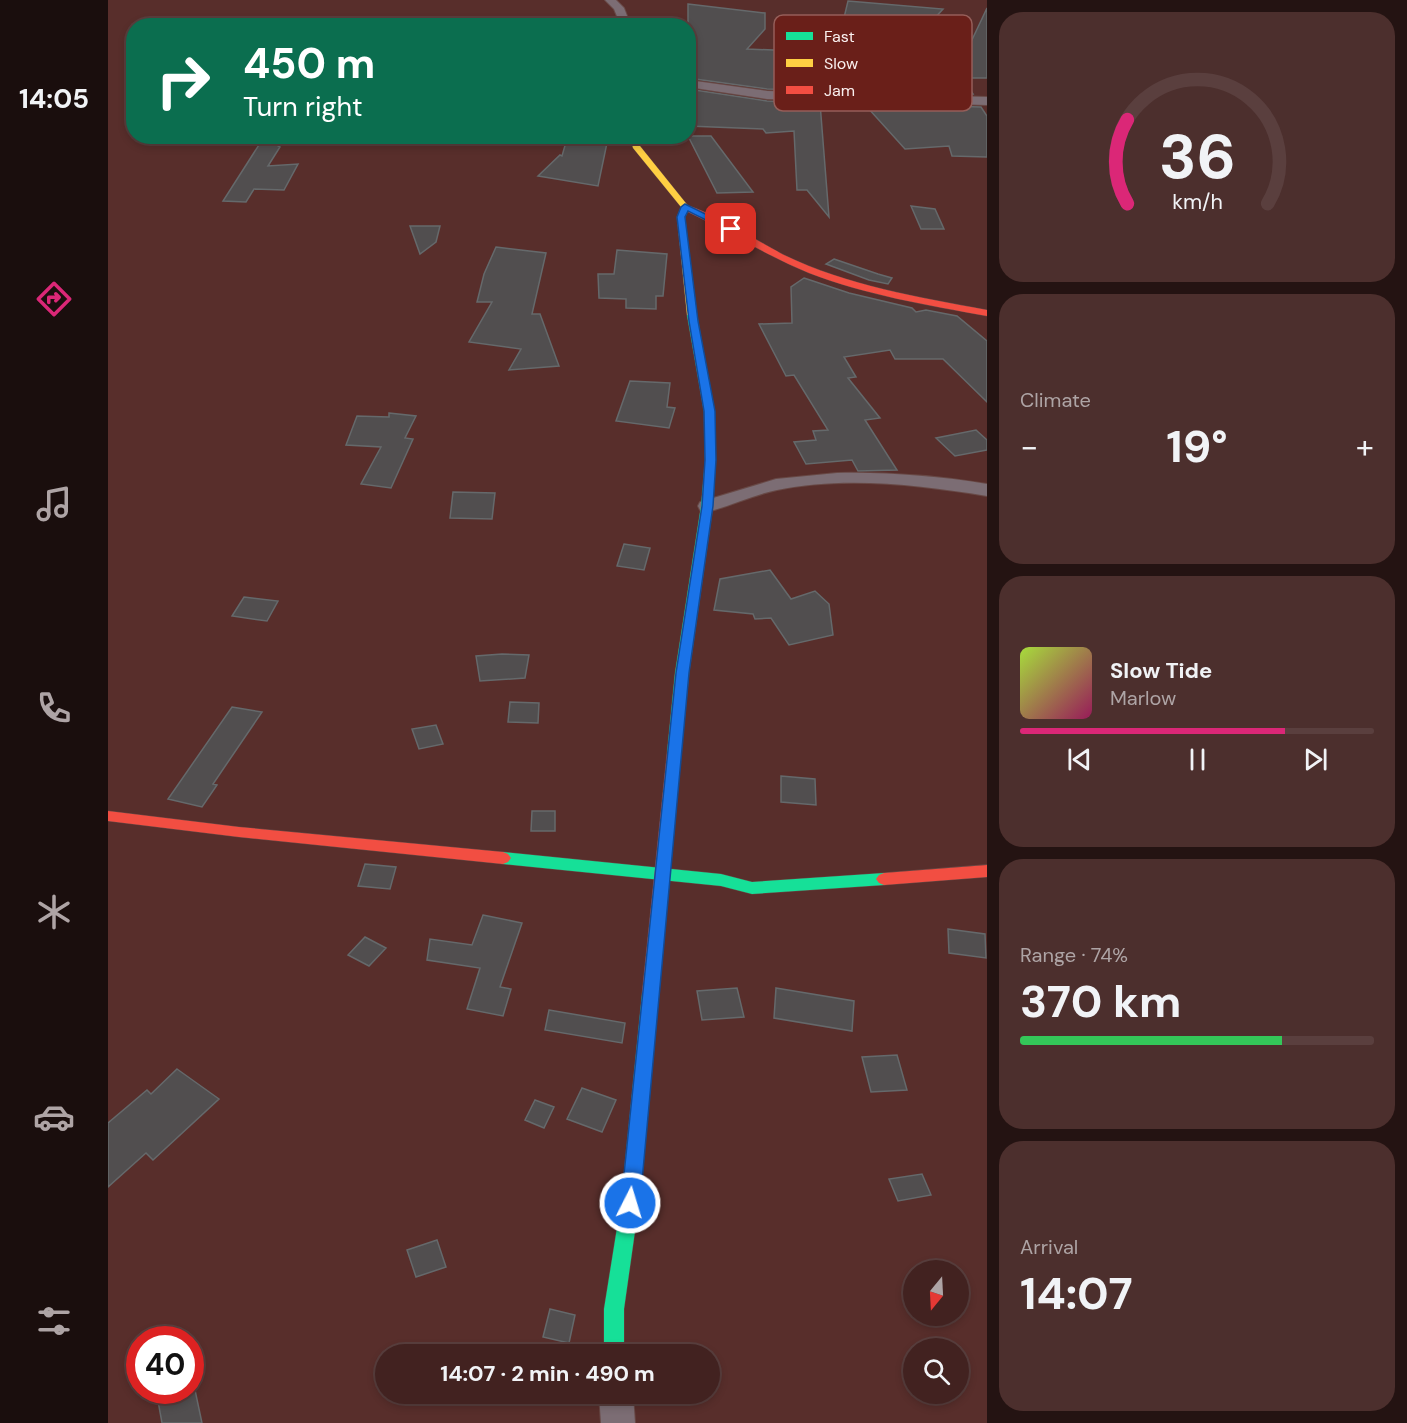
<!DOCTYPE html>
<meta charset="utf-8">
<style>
body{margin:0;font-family:"DM Sans",sans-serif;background:#4c2f2d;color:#f1f3f6;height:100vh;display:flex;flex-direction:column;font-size:22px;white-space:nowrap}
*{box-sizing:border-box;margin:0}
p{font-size:20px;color:#aea4a5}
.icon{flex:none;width:33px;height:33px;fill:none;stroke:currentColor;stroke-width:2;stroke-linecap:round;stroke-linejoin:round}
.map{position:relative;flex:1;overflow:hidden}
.details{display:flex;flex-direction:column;gap:12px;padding:12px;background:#241312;width:420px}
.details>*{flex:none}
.guide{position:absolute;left:18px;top:18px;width:570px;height:126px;border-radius:24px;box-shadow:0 3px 9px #0003,0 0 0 2px #5a3f3e;background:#0b6e4f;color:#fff;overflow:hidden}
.needle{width:39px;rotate:198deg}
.tools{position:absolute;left:795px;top:1260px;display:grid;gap:12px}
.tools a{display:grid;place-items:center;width:66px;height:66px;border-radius:50%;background:#422220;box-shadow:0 3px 9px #0003,0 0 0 2px #5a3f3e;font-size:30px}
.speed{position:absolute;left:18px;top:1326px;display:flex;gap:12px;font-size:30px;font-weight:700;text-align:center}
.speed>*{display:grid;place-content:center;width:78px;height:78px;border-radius:50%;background:#422220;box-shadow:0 3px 9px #0003,0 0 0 2px #5a3f3e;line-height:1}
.speed .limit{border:9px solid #d22;background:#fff;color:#111}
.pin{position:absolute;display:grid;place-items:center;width:51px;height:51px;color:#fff;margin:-26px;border-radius:12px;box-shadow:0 3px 9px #0006}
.me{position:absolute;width:66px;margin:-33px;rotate:5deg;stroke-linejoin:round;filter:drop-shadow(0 0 4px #0008)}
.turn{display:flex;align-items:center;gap:21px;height:126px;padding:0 18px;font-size:27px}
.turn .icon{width:78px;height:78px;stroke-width:2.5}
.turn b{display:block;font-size:42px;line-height:51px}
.big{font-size:45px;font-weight:700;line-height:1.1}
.details .widget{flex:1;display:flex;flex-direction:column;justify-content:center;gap:9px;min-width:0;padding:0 21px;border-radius:24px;background:#4c2f2d}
.details .dial{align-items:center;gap:0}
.dial svg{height:156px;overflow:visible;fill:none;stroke:#5a3f3e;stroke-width:7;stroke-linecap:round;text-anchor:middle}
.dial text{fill:#f1f3f6;stroke:none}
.song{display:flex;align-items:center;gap:18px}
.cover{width:72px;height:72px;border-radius:9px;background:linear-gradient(135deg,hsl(80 70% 55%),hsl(330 70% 35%))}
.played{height:6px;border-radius:3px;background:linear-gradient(90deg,#db2777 75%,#5a3f3e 75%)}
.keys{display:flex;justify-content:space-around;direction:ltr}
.heat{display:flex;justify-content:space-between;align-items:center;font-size:33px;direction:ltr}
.charge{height:9px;border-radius:4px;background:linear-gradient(90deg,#34c759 74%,#5a3f3e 0)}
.trip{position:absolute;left:267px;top:1344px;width:345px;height:60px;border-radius:30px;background:#422220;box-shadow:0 3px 9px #0003,0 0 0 2px #5a3f3e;font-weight:700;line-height:60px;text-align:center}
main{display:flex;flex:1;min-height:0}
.tabs{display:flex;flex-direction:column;width:108px;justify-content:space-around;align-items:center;background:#1a0e0d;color:#aea4a5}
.tabs .icon{width:42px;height:42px}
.tabs .on{color:#db2777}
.tabs b{font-size:27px;color:#f1f3f6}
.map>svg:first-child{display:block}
</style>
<main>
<nav class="tabs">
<b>14:05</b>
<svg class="icon on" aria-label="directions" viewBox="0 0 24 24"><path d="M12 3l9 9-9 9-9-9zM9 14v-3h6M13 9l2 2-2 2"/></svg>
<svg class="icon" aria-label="music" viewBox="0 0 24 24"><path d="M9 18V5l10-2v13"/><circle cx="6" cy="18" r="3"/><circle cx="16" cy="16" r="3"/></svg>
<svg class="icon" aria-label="phone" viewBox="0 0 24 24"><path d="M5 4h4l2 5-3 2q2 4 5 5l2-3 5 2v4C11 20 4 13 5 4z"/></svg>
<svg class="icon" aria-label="climate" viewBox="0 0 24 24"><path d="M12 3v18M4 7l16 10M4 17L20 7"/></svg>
<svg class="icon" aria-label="car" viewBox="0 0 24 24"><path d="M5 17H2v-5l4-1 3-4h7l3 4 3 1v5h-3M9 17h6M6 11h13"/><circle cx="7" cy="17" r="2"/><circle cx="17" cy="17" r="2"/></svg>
<svg class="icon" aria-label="filters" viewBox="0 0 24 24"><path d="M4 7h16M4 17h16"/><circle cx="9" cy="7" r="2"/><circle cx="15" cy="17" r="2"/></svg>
</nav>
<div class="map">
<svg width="879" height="1423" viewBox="0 0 879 1423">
<rect width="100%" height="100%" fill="#582e2b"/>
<path fill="#514e4f" stroke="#65696b" stroke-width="1.5" d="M740,1L835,9L824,21L829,22L827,44H862L879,8V78H855L865,94H834L815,60L770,55L765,29L734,26Z
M580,4L657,13V29L639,49L688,51V56H706L710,90L659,89L580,78Z
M580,89L659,101L712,103L721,217L699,190H689L686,131L658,133L655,129L580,126Z
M769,104L873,107L879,116V157L844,156L841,146L797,149L759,107L770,108Z
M580,136H603L645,192L609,193Z
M156,137L172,147L160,166L190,164L176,190L146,189L138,202L115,201Z
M466,141L499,143L490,186L430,176L452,155L454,156L458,142Z
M803,206L827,209L836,229H813Z
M302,226H332L328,242L312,254Z
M388,247L438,253L424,314H432L451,366L401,370L413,349L361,342L384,302H369L376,274Z
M509,250L559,254L555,296H548V309L518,308V299L491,298L490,274H506Z
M726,259L770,274L784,278L780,284L761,280L718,264Z
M696,278L741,293L804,308L808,312L818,310L849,316L879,341V402L835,359H787L782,350L736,357L748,377L740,378L772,418L757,420L789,470L750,471L744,460L698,464L686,442L708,440L705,431L720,430L686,375L678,376L651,324L684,323L683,287Z
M522,381L562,383L559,407L567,408L561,428L508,421Z
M281,413L308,416L297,438L305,439L283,488L253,484L273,447L238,445L249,416L281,417Z
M868,430L879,440V450L847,456L828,438Z
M345,492L387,493L384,519L342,518Z
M516,544L542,548L536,570L509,566Z
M662,570L683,599L707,591L721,604L725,635L681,645L663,618L647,619L645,614L606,610L612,579Z
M136,597L170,601L159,621L124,616Z
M394,654L421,655L417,678L372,681L368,656Z
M402,702L431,703L430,723L400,722Z
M124,707L154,712L105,784L109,785L94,807L60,799Z
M328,725L335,744L311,749L304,729Z
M673,776L707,779L708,805L673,802Z
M424,811H447V831H423Z
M257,864L288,867L282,889L250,886Z
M375,915L414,923L392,987L403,989L395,1016L359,1009L372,968L319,960L322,939L364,945Z
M840,929L877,934L878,958L841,953Z
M257,937L278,948L261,966L240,955Z
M629,988L636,1017L594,1020L589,991Z
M668,988L746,1001L744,1031L666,1018Z
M441,1010L517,1023L514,1043L437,1030Z
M789,1055L799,1090L763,1092L754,1057Z
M69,1069L111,1099L45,1160L38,1153L0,1187V1123L39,1090L43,1094Z
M474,1088L508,1100L494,1132L459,1119Z
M427,1100L446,1107L436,1128L417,1120Z
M814,1174L823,1195L790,1201L781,1179Z
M329,1240L338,1267L308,1277L299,1250Z
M442,1309L467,1315L461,1343L435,1337Z
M48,1390H87L94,1423H54Z"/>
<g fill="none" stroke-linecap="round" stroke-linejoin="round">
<defs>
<path id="street" d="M497,0H508L516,8L523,26H513L506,9Z
M580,80L659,91L879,97V105L659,99L580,87Z
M729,473C780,472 829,476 879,484V496C811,485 737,476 669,490C645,495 623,506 599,512L592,510L590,506L592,502L668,479Z
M491,1394H525L527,1423H493Z"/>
<path id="fast" d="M584,312L589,315L606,412L607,461L605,506L581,673L573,753L566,758L559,753L567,673L593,506L597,461L596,412L579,315Z
M395,852L613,874L644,882L776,873L781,875L784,879L781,883L776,885L644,894L613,886L395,864L390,862L387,858L390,854Z
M542,987L548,989L550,994L531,1203L516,1309V1354H496V1309L513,1203L534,994L536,989Z"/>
<path id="slow" d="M522,136H530L532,146L581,207L577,217L587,317L579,315L569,217L573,207L525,148Z"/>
<path id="jam" d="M574,205C591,204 656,245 676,255C740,286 810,297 879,310V316C819,305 758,295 701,273C657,255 617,229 574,209Z
M566,748L573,753L550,994L548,999L542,1001L536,999L534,994L559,753Z
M0,811L131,827L395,852L400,854L403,858L400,862L395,864L131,837L0,821Z
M879,865V877L776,885L771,883L768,879L771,875L776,873Z"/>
</defs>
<use href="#street" stroke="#684946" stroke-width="2"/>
<use href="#fast" stroke="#684946" stroke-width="1"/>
<use href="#slow" stroke="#684946" stroke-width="1"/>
<use href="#jam" stroke="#684946" stroke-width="1"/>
<use href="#street" fill="#7c6d74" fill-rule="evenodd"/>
<use href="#fast" fill="#16e098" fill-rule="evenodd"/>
<use href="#slow" fill="#ffcf43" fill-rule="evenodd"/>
<use href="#jam" fill="#f24e42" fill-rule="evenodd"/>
</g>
<path fill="#1a73e8" stroke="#114b97" stroke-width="1.5" d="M577,204L628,229L620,231L580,211L577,217L590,321L607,411L608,460L605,506L581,673L532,1203L529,1209L522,1211L516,1209L513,1203L568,673L594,506L597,460L596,411L581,321L569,217L573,207Z"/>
<rect x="666" y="15" width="198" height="96" rx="9" fill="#6a1f19" stroke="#955e59" stroke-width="1.5"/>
<rect x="678" y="32" width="27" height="8" fill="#16e098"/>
<rect x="678" y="59" width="27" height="8" fill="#ffcf43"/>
<rect x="678" y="86" width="27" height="8" fill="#f24e42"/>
<g font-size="16" fill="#faf0ef">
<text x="716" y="42">Fast</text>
<text x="716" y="69">Slow</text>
<text x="716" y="96">Jam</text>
</g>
</svg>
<div class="tools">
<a><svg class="needle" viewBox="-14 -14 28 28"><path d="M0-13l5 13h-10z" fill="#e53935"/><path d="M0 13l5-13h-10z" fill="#aea4a5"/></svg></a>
<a><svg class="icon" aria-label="search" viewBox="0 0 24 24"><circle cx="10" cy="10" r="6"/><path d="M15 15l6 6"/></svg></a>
</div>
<div class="speed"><div class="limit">40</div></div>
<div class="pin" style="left:623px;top:229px;background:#d93025"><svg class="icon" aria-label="arrive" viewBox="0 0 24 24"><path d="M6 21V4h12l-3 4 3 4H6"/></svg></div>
<svg class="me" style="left:522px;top:1203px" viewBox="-20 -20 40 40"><circle r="17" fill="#1a73e8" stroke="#fff" stroke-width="3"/><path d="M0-11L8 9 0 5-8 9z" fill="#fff"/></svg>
<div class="trip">14:07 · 2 min · 490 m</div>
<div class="guide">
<div class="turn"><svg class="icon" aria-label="right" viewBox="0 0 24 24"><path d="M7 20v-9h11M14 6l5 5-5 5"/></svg><div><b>450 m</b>Turn right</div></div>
</div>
</div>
<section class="details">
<div class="widget dial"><svg viewBox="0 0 100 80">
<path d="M14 69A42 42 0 1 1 86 69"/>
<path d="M14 69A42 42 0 0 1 14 26" stroke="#db2777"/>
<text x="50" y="56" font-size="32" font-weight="700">36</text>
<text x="50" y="72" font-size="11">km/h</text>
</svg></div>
<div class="widget"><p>Climate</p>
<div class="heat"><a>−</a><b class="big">19°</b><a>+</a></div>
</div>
<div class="widget">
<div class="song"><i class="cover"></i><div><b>Slow Tide</b><p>Marlow</p></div></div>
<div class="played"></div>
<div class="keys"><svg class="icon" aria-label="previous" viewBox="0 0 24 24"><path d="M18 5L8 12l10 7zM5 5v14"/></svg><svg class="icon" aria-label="pause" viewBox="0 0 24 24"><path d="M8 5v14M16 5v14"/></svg><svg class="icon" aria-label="next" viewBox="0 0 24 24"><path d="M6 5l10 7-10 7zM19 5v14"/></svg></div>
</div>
<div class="widget"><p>Range · 74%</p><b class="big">370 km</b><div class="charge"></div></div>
<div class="widget"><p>Arrival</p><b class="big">14:07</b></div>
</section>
</main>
